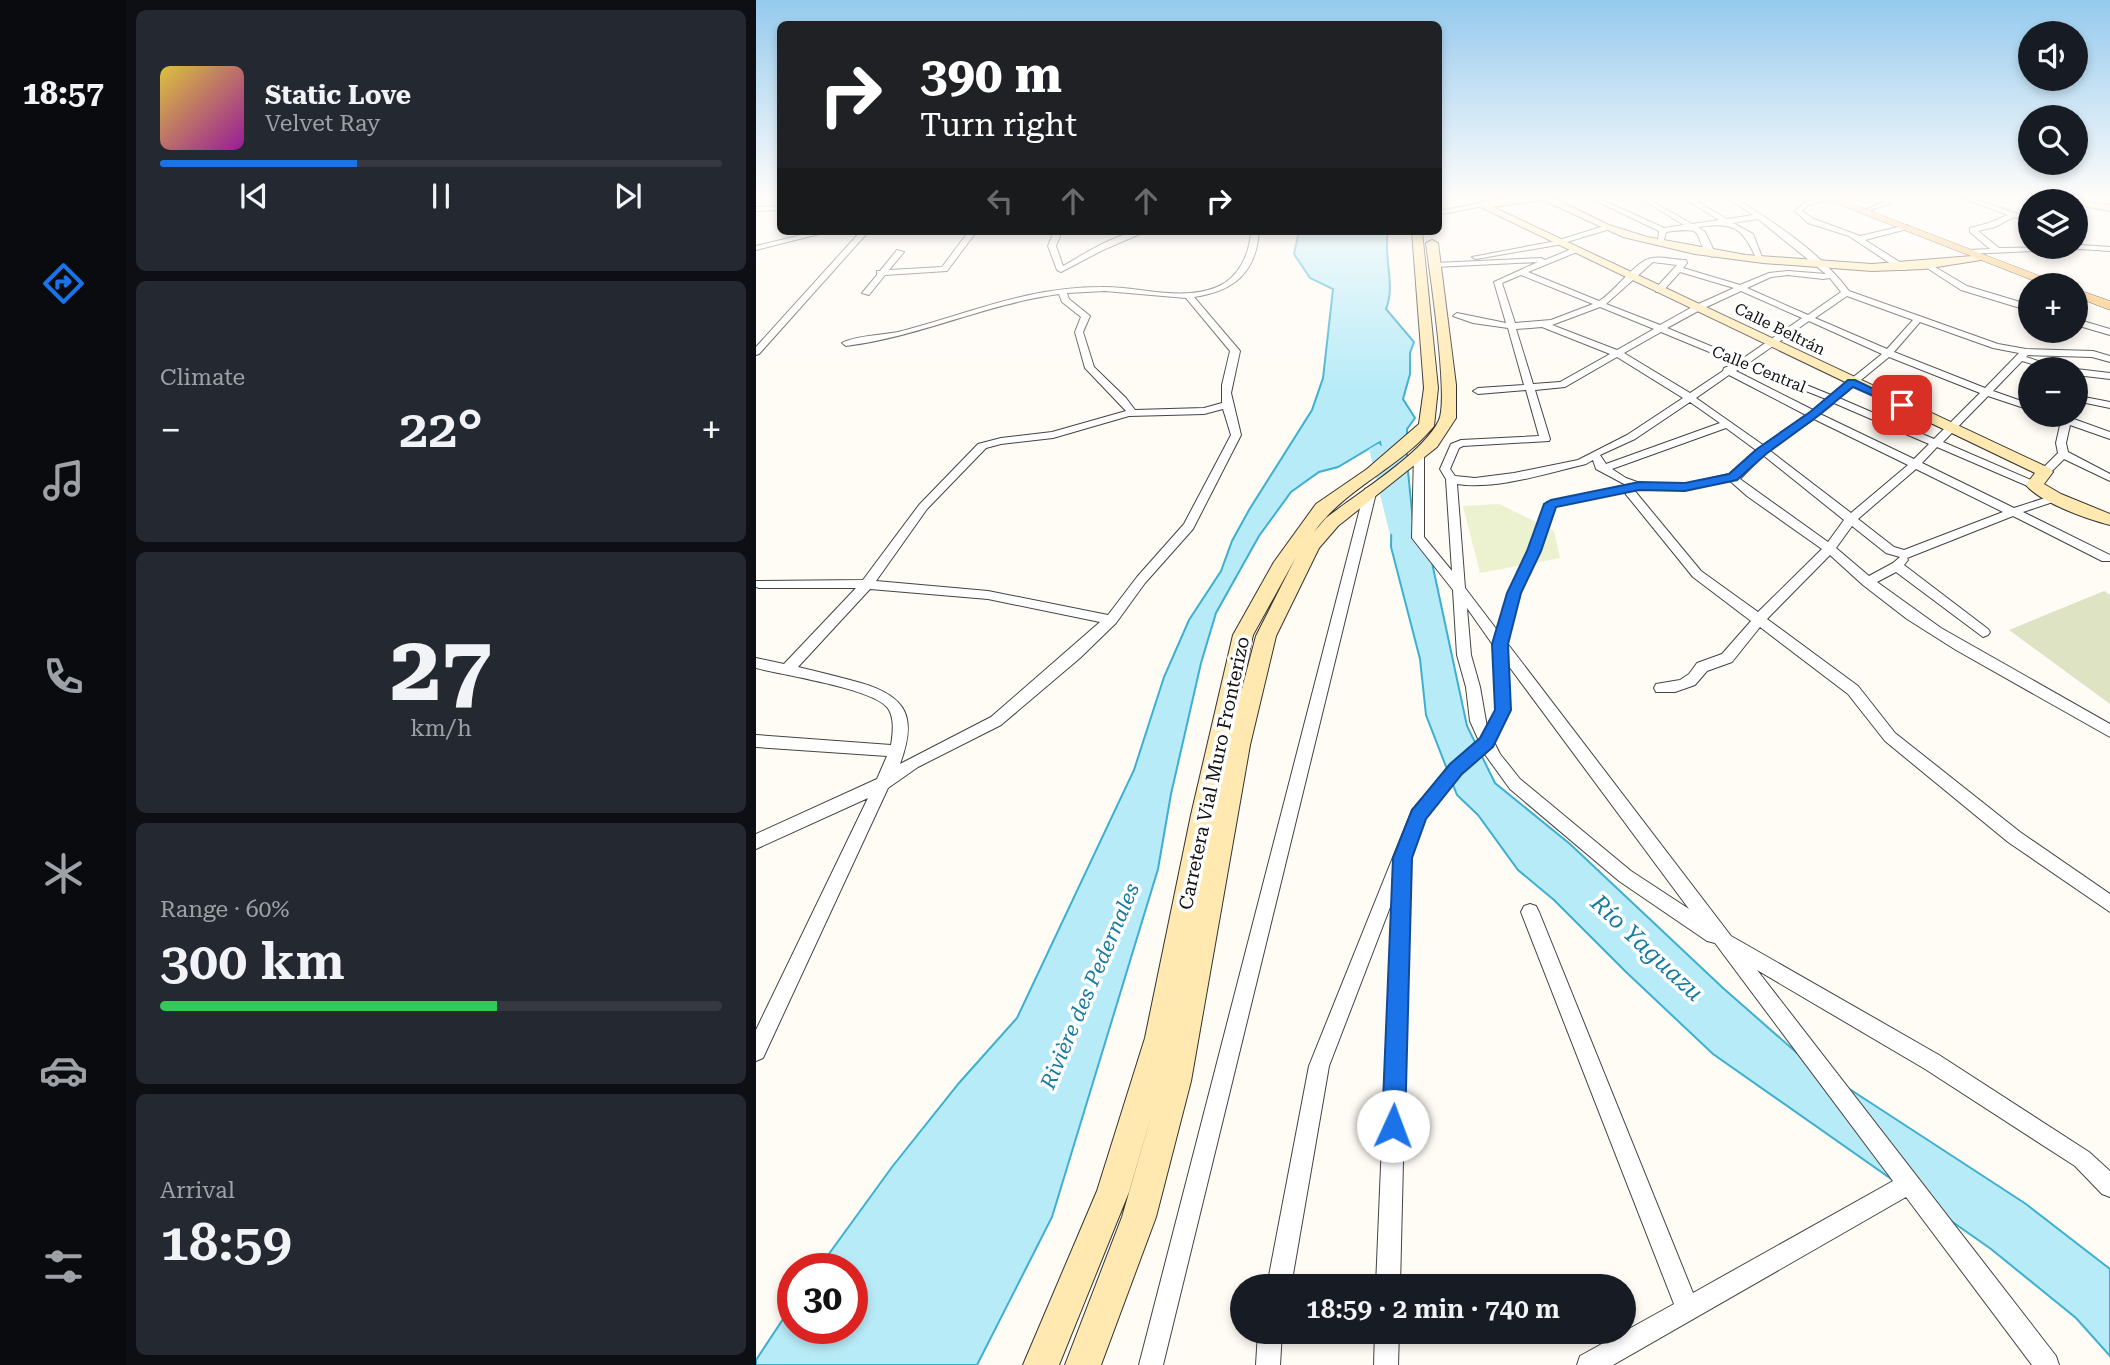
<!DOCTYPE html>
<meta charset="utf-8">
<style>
body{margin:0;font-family:"Roboto Serif",serif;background:#242831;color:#f1f3f6;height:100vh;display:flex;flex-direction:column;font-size:26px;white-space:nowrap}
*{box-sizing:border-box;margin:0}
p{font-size:23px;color:#9ea1a6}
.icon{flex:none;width:38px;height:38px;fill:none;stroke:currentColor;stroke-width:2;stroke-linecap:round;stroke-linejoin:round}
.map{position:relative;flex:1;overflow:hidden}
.side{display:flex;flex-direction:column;gap:10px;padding:10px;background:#0d0f14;width:630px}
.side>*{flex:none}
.guide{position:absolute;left:21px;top:21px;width:665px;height:214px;border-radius:10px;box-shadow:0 4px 10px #0003;background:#202124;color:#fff;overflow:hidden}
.fabs{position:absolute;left:1262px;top:21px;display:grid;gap:14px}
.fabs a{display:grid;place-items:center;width:70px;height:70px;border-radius:50%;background:#171b24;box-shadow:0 4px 10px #0003;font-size:35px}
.speed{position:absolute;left:21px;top:1253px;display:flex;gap:14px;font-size:35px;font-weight:700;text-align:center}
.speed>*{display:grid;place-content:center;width:91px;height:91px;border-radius:50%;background:#171b24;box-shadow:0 4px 10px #0003;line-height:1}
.speed .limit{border:10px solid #d22;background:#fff;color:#111}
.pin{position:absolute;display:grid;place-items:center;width:60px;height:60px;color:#fff;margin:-30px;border-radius:14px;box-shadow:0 4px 10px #0006}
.me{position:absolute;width:77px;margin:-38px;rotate:2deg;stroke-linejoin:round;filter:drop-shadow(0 0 5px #0008)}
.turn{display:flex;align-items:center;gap:24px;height:147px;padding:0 28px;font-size:32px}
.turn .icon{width:91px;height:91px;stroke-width:2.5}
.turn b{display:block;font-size:49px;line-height:60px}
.lanes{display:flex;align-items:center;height:66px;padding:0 28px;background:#0003;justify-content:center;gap:35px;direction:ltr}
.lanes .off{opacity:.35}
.big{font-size:52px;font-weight:600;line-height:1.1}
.side .widget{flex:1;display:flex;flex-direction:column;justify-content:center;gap:10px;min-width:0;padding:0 24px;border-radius:10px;background:#242831}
.side .dial{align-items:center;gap:0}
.dial b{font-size:91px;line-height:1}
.song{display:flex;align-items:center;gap:21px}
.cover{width:84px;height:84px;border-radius:10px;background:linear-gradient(135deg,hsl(50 70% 55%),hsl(300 70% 35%))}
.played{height:7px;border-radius:4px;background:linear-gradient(90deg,#1a73e8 35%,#363941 35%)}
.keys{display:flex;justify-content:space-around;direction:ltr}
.heat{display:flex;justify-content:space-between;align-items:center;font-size:38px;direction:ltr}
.charge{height:10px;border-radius:5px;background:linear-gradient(90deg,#34c759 60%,#363941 0)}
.trip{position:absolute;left:474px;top:1274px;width:406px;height:70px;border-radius:35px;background:#171b24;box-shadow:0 4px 10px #0003;font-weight:600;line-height:70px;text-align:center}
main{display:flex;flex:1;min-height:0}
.tabs{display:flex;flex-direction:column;width:126px;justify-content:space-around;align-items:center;background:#090b0e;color:#9ea1a6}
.tabs .icon{width:49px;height:49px}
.tabs .on{color:#1a73e8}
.tabs b{font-size:32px;color:#f1f3f6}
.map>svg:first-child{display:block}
</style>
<main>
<nav class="tabs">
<b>18:57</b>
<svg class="icon on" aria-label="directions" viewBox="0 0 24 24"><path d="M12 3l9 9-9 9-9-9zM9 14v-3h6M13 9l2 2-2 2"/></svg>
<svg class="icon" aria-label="music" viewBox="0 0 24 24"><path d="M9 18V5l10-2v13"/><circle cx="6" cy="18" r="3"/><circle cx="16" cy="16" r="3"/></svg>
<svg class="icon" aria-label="phone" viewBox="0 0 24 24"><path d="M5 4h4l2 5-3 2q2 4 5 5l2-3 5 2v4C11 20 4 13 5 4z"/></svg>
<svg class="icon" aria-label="climate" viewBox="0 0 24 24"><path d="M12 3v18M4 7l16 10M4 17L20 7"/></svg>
<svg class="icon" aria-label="car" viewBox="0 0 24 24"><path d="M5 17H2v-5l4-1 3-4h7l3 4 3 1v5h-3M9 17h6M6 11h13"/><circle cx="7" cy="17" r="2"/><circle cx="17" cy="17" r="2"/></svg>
<svg class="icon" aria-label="filters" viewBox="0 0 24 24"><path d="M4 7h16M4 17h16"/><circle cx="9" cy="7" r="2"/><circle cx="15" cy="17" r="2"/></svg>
</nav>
<section class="side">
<div class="widget">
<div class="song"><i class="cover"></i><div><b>Static Love</b><p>Velvet Ray</p></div></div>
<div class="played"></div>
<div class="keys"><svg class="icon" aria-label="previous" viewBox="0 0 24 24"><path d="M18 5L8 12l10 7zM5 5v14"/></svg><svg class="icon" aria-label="pause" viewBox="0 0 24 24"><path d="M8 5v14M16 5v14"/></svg><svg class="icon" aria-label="next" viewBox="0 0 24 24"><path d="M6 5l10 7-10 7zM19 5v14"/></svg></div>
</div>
<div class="widget"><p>Climate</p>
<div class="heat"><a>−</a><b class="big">22°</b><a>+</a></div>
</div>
<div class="widget dial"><b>27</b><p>km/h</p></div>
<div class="widget"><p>Range · 60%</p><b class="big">300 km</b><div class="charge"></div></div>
<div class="widget"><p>Arrival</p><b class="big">18:59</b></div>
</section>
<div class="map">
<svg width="1354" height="1365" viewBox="0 0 1354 1365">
<rect width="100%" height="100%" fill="#fffbf5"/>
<path fill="#dee3c4" d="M1348,591L1354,595V704L1253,630Z"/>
<path fill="#ecf2cf" d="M743,504L798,531L804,558L724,573L707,506Z"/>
<path fill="#b8ebf8" stroke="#3dafd1" stroke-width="2" d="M543,231H632C627,257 640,285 630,309L658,342L654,353V374L647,399L659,418L651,429V461L658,532L675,558L711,726L739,783L814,844L967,988L1049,1060L1270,1204L1354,1269V1356L1320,1318L1235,1249L957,1054L869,971L798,900L762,870L722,815L701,795L670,715L664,659L635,547L636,496L624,442L582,467L563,472L535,492L503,536L460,613L445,663L415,794L402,869L296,1217L221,1365H0V1360L37,1304V1328H96V1269H62L136,1167L203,1083L261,1018L378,770L408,677L433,620L465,571L476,541L493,510L556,410L567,378L577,289L554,278L538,254Z"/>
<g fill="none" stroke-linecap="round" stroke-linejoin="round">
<path fill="#b8ebf8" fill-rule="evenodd" d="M622,444L631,449L653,531L650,535H636L633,531L613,449Z"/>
<defs>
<path id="street" d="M832,197H840L908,228L928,225L882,197H889L936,224L963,220L926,197H933L971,219L997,215L970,197H977C1018,222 1065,253 1093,291L1242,344L1270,349L1337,351L1354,356V362L1336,357L1272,355L1270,357L1307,369H1293L1266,361L1237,391L1274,404V410L1232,396L1187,442L1282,483V487H1274L1181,447L1166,463L1258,508L1295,496H1303V500L1267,512L1354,555V561H1346L1257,516L1151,558L1152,560L1148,565L1232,629L1234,632L1232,635L1227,637L1140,572L1121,582L1185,628L1354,724V737L1200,650L1151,619L1107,585L1074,555L1011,619L1102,686L1139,733L1264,832L1354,894V912L1252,842L1129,741L1092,694L1004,627L976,662L951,671L939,685L919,692H900L898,688L900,684L924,680L933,674L941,663L966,654L995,621L937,577L868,492L800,506L784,551L764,593L751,643L975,936L1183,1055L1333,1152L1354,1171V1197L1346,1194L1319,1166L1169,1069L1001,970L1300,1356L1303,1365H1276L1150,1197L857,1365H821L824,1356L918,1304L765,912L768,906L774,904L780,906L783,912L937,1293L1137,1181L959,943L951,941L863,881L754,789L728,753L705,773L669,819L651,865L654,871L644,1286H620L636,902L573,1066L535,1286H511L553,1066L656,810L695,765L723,741L714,721L710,687L701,655L697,590L656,538L658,454L663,451L668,454V537L696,571L690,479L684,469L695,444L705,440L783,436L770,390L722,394L717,391L722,388L768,385L752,328L717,323L697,316L701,313L750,323L738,282L782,262L679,267L675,265L679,263L785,258L789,260L818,248H821V252L772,272L843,301C859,292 880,260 896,258C906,256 919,260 930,260L931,263L927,268L984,285L1013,273L1032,271L1070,274L1002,219L977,223L997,234L1008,262L1001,260C986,227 978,222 942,227L949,232L960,255L956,257C932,238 957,225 910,232L908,240H902L903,231ZM897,262L921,265L900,288V292H906L924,272L978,288L938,306L904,325L850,304ZM765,275L837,304L795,320L759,323L746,283ZM1032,275L1067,279L1074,278L1085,292L1052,315L991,288L1015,277ZM985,291L1046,318L986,359L911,328L944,310ZM1091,296L1157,320L1131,349L1059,318ZM844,307L898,329L861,350L796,325ZM1053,321L1126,354L1075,395L994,362ZM1164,322L1237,348L1263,353L1229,388L1138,352ZM786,327L854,354L804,382L777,384L760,329ZM905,332L980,363L968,368L967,371L934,393L868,353ZM861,357L927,398L871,435L822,460L758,473L719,478L699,476L694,469L703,448L707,446L793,441L794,439L779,390L809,387ZM1133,357L1224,393L1178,439L1083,398ZM987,366L1070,399L1057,410L980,371ZM973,375L1050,415L1007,445L940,398ZM934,402L964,423L850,464L844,455L879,439ZM1078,403L1173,444L1158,459L1064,414ZM1058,419L1152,465L1095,513L1013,450ZM970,428L1000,450L973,474L929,484L884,483L870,478L856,469ZM1007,455L1088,520L1072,542L984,479ZM837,460L840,469L870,485L791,502L772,551L752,593L741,630L709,588L701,484C740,490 792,473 830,464ZM1160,469L1247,512L1148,550L1138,547L1102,519ZM974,481L991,496L1066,549L1002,612L945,571L878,490H929ZM1096,526L1130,553L1144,557L1137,563L1113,576L1080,548ZM711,608L737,645L740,710L731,727L724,687L715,655ZM752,665L933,909L875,871L764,779L744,754L738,742L754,710Z
M1070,197L1075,198L1052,205L1046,211L1058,219L1104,236L1151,225V229L1109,240L1150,266V270H1144L1093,236L1052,223L1039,211L1048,203Z
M1124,197H1130L1135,203L1106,213V211L1128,202Z
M1204,197H1212L1274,218V222L1258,217L1239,227L1222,231L1243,248L1320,247L1324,245L1354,247V251L1324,249L1211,254V250H1214L1234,249L1214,232V228L1233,223L1252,215Z
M725,203L727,206L682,215V211Z
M24,206V210L0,211V207Z
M851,225L854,229L801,245L720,259L716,257L800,241Z
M62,231H75L0,250V246Z
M105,231H113L3,354L0,355V347Z
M213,231H221L191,271L129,275L113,295L106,293L121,275V271H124L141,250L148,252L133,270L186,267Z
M298,231H306L300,246L307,266C332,252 362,231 391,231L347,250L305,272L301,270L292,246Z
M495,231H503C500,273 478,291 438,297L484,351L475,393L485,435L437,529L389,583L360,623L324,658L245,725L162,767L132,788L7,1058L0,1061V1030L112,798L0,849V834L121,779L131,756L0,747V735L135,745C137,733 139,717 131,707C114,688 27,675 0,668V658L28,664L100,588H3L0,587V581L107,580L163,505L222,444L245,438L296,432L370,411L329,368L319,332L325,317L306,302L303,294C230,304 163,337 90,346L86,343C97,336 127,335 142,332C213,314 270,287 345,287C383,286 424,302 461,287C483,278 494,253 495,231ZM349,291L430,298L474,351L466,385V403L448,408L379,410L370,398L338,367L327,332L334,316L313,299L311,293ZM467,409L475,435L428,524L381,577L352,615L232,591L120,581L171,509L230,448L245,444L297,438L373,416L448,414ZM114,589L232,599L344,622L235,717L144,764C161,718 152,697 105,683C84,677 63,672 42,667Z
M1174,264L1211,286L1274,305V311L1205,290L1171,268V264Z
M1320,319L1354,329V335L1320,325Z
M1320,369L1354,373V379L1320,375Z
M1323,396L1354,402V408L1325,402L1320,406V397Z
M1292,415H1316L1315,418L1354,432V439L1314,425L1310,443L1312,452L1354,474V481L1308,459L1293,474H1285V470L1302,453L1300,443L1305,421Z
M615,486L621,489L407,1365H383L609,489Z
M502,1332H526L524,1365H500Z
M619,1332H643L642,1365H618Z"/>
<path id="secondary" d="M769,197H795L853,225L891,237L990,255L1116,264L1229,255L1231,257L1225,260L1168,269L1116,271L1007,263L939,254L867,237L787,200L737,207L1295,469L1297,472L1288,484L1305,494L1354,514V525C1331,519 1285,503 1270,485L1279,473L720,205L725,202Z
M1275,197H1304L1354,205V211L1320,205V201H1291Z
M656,231H666L682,388L678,426C644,468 589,488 558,532L570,518C599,495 669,452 683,420C693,398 674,274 670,243L676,240L682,243L700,385V418L681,447L582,526L563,548L520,636L494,745L435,1081L400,1217L345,1365H309L366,1217L398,1106L373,1192L303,1365H267L341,1191L389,1038L435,815L477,635L518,562L560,504L611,469L663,424L668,388ZM540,557L500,636L482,704L497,635Z"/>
<path id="primary" d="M1064,197H1078L1307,285H1289Z
M1320,289L1354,301V310L1320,297Z"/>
</defs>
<use href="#street" stroke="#444" stroke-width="2"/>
<use href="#secondary" stroke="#333" stroke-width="2"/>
<use href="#primary" stroke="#222" stroke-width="1"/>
<use href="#street" fill="#fff" fill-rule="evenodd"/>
<use href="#secondary" fill="#ffe9b0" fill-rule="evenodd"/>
<use href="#primary" fill="#fbbf69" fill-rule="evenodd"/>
</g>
<linearGradient id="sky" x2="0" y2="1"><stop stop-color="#95caee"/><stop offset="0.51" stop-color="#fffdfa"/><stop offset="1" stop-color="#fffdfa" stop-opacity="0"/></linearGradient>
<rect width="1354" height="388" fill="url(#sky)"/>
<path fill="#1a73e8" stroke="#114b97" stroke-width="2" d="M1092,380H1099L1151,405L1142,407L1097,387L1062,416L1010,454L981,480L929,491L883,490L800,507L785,551L765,593L752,644L755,710L737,747L706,774L670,819L656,858L649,1126L646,1134L637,1137L629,1134L626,1126L637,858L656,810L694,764L724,738L739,710L736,644L751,593L771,551L788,504L795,500L883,482L929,483L973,474L1001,449L1054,412Z"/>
<g text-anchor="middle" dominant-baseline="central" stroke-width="7" stroke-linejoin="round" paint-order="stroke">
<g font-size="16" fill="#111" stroke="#fff">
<text transform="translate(1024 329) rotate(26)">Calle Beltrán</text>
<text transform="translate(1003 369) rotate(22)">Calle Central</text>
</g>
<g font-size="19" fill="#111" stroke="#fff">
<text transform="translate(458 773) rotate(-78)">Carretera Vial Muro Fronterizo</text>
</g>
<g font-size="21" font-style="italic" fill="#157ba0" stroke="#fff">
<text transform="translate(334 986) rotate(-67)">Rivière des Pedernales</text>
</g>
<g font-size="24" font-style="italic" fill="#157ba0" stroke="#fff">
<text transform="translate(891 948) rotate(43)">Río Yaguazu</text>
</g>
</g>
</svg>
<div class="fabs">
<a><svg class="icon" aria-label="sound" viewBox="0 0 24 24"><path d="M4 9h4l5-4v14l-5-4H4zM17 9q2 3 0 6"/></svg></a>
<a><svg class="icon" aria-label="search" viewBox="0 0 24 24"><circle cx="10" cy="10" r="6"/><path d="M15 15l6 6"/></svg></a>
<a><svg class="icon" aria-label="layers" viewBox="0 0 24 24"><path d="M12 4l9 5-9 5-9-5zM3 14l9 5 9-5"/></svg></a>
<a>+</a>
<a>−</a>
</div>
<div class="speed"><div class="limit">30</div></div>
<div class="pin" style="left:1146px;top:405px;background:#d93025"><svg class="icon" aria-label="arrive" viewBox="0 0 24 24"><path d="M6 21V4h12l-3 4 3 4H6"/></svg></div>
<svg class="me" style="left:637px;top:1126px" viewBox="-20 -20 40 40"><circle r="19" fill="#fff"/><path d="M0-13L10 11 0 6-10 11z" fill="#1a73e8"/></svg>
<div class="trip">18:59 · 2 min · 740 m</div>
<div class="guide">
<div class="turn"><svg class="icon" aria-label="right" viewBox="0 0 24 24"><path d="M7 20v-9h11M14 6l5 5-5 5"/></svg><div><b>390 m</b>Turn right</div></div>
<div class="lanes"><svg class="icon off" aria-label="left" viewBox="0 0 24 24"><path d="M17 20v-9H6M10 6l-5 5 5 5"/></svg><svg class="icon off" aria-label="ahead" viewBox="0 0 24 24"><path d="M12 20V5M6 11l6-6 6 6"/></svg><svg class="icon off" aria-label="ahead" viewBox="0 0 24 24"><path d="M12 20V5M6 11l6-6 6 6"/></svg><svg class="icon" aria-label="right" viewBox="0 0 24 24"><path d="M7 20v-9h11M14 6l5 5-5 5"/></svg></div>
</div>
</div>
</main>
